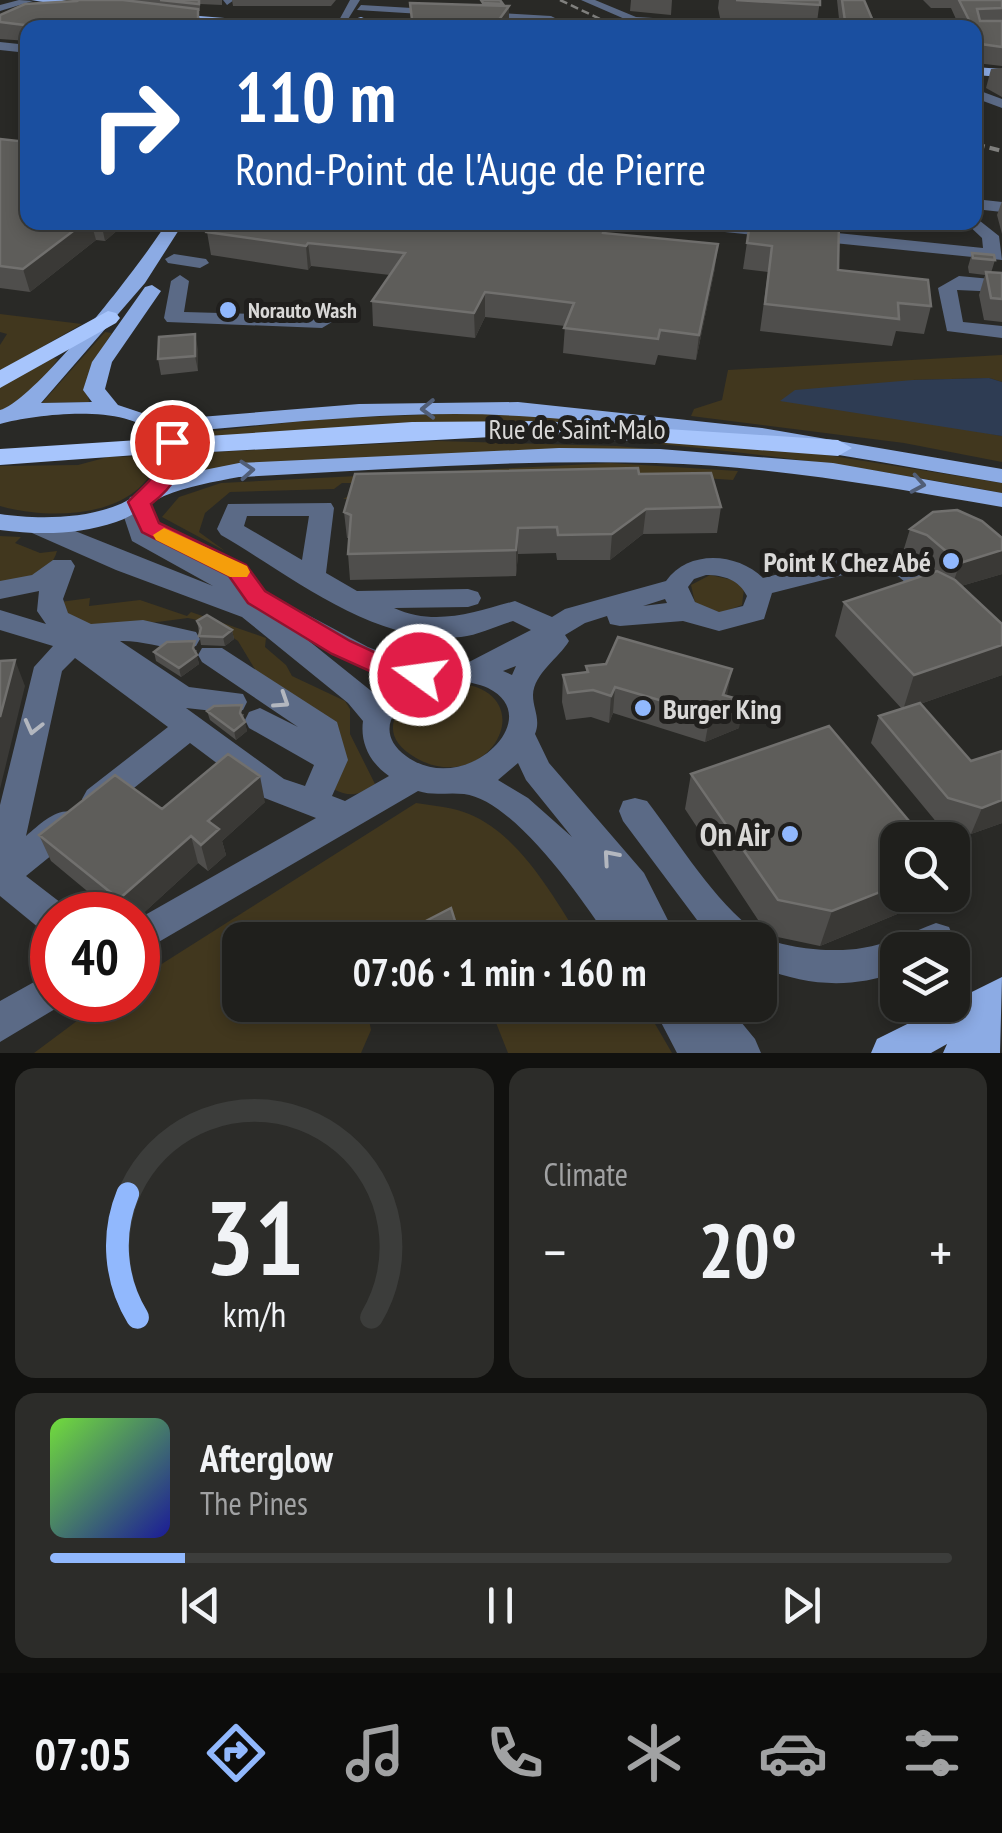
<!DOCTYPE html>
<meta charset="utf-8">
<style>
body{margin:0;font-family:"PT Sans Narrow",sans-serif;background:#2c2c29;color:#f1f3f6;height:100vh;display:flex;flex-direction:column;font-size:38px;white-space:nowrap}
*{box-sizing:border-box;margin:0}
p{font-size:32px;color:#a1a2a3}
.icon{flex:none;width:55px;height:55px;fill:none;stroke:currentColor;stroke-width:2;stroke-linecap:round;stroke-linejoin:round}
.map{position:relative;height:1053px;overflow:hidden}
.sheet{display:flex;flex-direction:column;gap:15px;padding:15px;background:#11110f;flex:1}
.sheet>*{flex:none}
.banner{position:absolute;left:20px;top:20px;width:962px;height:210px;border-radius:20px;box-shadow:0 5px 15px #0003,0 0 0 2px #3c3d3b;background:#1a4fa0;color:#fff;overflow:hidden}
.controls{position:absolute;left:880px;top:822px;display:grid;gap:20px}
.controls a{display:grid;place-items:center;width:90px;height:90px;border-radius:20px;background:#1f1f1c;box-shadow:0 5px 15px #0003,0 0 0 2px #3c3d3b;font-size:50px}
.speed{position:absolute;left:30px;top:892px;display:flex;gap:20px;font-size:50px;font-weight:700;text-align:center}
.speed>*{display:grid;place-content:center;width:130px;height:130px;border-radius:50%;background:#1f1f1c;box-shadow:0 5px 15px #0003,0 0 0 2px #3c3d3b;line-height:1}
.speed .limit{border:15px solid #d22;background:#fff;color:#111}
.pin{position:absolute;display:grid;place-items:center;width:85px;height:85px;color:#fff;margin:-42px;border:5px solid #fff;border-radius:50%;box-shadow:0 2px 10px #0007}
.me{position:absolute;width:110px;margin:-55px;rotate:284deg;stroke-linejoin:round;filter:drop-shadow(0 0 8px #0008)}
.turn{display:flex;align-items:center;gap:35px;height:210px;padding:0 50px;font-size:45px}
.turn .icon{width:130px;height:130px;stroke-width:2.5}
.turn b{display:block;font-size:70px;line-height:85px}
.big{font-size:75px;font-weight:600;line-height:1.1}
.sheet .widget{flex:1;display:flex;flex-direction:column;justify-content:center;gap:15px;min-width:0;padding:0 35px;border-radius:20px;background:#2c2c29}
.sheet .dial{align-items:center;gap:0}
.dial svg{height:260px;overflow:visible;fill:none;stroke:#3c3d3b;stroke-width:7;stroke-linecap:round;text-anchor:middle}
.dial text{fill:#f1f3f6;stroke:none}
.song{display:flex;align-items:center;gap:30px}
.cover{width:120px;height:120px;border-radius:15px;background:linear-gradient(135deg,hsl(100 70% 55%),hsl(240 70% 35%))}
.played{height:10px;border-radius:5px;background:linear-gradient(90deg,#91b8fd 15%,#3c3d3b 15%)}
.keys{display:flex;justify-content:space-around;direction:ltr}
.heat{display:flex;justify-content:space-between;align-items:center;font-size:55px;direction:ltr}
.sheet .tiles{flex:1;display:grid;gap:15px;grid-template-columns:1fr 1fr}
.widget:last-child{grid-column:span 2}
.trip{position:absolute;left:222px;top:922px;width:555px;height:100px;border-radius:20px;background:#1f1f1c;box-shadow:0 5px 15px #0003,0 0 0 2px #3c3d3b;font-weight:600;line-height:100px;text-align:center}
.tabs{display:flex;height:160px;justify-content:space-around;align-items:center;background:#0c0c0b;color:#a1a2a3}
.tabs .icon{width:70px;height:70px}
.tabs .current{color:#91b8fd}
.tabs b{font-size:45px;color:#f1f3f6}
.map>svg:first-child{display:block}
</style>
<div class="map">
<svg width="1002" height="1053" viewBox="0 0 1002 1053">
<rect width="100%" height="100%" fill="#292926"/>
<path fill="#41371e" d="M0,314L82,324L0,371V345L7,334L0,332Z
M105,332L112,333C100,350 84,380 89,402L42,403Z
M1002,355V382L989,378L913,380L911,419L1002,436V462L904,443L691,416L694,409L722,400L728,370Z
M53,358L58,359L35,391L0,412V385Z
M467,413L542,416L716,433L191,438L188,434L320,419Z
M511,432L789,449L1002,483V493C839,461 677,443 511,432Z
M438,441L617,446L716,455L195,473L193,453Z
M155,456L156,464C133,519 49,520 0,506V466L78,465L108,457Z
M610,463L738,471L733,480L627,473L419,498L343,499L360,489L361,483H342L334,489L230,492L205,513L199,532L225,551L162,517L179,497L221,483Z
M0,536L21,537L15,543L40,553L57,551C50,577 23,577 0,582Z
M710,575L733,580L744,589L742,605L721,613L695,603L691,585Z
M90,598L89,606L140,600L187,616L191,612L266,638L265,647L286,665L292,676L345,701L350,709V734L375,784C360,795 351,798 333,789L338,765L256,671L238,641L211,623L188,618L104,629L70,620L60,602Z
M441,682C553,681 492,801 416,758C367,730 406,694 441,682Z
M416,803C434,806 453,807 469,814C520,835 553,896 581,940H240V1005H366L371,1030L361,1053H34L105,1000H138V979Z
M489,1005H644L672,1053H508Z"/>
<path fill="#2e3c53" d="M989,378L1002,382V436L780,401L795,390L913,380Z"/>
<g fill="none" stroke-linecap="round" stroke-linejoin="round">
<path fill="#5b6a86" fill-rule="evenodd" d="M19,0L33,1L0,11V5Z
M223,0H234L227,5Z
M350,0H360L345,24H337Z
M581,0H595L636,17L823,28L634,23Z
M361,5L551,16L557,19L551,22L357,10Z
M0,42L28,45V53L0,50Z
M975,89L1002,99V108L975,98Z
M975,199L1002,202V212L975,209Z
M975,217L999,236L1002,260L676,227L668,222H731L983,248L982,238L965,222H975Z
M174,254L206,259L209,263L200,268L168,263L165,259Z
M180,275L189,281L184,312L322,316L332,322L322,328L167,322L164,318L171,281Z
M959,276L1002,280V292L957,290L963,322L1002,326V338L947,331L938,288Z
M139,495L151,502L147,514L152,531L165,539L368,647L402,660L419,664L448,659L469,662L531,630L513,621C496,626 478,635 461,637C374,645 292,576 221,535L217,529L228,504L331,503L334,508L326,573L357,591L468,589L478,592L481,598L478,604L468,607L394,608C436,627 474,612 515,601L552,617L565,609L666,581C688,550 736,552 763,578C826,562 911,528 955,599L952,605H932L899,577L867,569L772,593L764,619L719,631L683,621L620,626L610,624L607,616L585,623L565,635L569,641C559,658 534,673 533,695C533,709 541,719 535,734L549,763L644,873L678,940H609C583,900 514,800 464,794C448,792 433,796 418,791L138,954V919L316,818L262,797L190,743L109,808L98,812L87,808L82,799L87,790L168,727L75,658L62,671L26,836C42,823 57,806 79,813L84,823L79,833L26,876L65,906L69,915H52V933L39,928L0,896V805L34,667L53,646L0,630V610L46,624L37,611L39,591L0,599V581L32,575L53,560H71L75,566L63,599L68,613L91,624L143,620L196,632L200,639L196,646C173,653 145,640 120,641L189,687L243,694L247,702L243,710L232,713L186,708L284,779L305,786L314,765L249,728L245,720L249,712L260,708L298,727L202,662L198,655L202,648H222L337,722L348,760L332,796L345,801L389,776C370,763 360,743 363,721L348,703L242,617L116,570L32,533L28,527L32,521H50L213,586L132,541L123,514L130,497ZM247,516H309L302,560L244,526ZM706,575C724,575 739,580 747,596L743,606L719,612L695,602L688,587L694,579ZM665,599L667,603L643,606ZM299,633L348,661L391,678L375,694ZM516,666L512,675L503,671ZM458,679C467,682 479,684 488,688C549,718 464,799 406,756C360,722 421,680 458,679ZM518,763L526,780L572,837L528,798L498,780Z
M635,798L647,801C680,844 713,900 757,933C779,949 835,953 862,948C888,944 912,932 936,923L949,927L954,939L949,950H898V972C850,989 807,986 760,967V940H715L706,932L623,821L619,811L623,801Z
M52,972V1000L65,1003L0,1042V1001Z
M652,1005H727L755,1039L761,1053H677Z"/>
<path fill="#8cabe4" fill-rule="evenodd" d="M31,0H62L96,7L91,10Z
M162,13L314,25L319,28L166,18Z
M361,17L391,28L361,24L325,28Z
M975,67L1002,69V77L975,75Z
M167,222H184L145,283L41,403L92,402L83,390L92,362L145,287L152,285L161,291L112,362L105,389L118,405L163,420L359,404L518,402L762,428L1002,469V483C842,456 681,425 519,416C406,409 290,423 177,432L186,456L179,475L239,463L559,448L660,449L833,463L1002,493V507C887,487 773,466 656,463C517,459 378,470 239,477C213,482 188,486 164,496C147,504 134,516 116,522C78,535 39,535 0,530V514C47,521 138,521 160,466C164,457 163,444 156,436C128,403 38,414 0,424V410C34,402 146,258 167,222Z
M1002,977L1000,1053H943L947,1044L931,1053H871L877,1039Z"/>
<path fill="#a7c5fc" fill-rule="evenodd" d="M108,311L116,313L120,318L116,323L0,388V370Z
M542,421L838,440L852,448L838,456L640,441L492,437L192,453L178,445L192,437L412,422Z
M154,439L164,441L168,447L164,453L0,465V449Z"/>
<path stroke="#80807e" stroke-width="2.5" stroke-dasharray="8 4" stroke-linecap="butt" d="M560,0L619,28"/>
<path stroke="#80807e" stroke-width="4" stroke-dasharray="10 5" stroke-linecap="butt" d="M975,144L1002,151"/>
</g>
<path fill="#4f4e4c" d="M79,0H222V5L200,4V11H198L200,22L28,28V41L0,39V15Z
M232,0H336L331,6H233Z
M631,0H672L671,15L630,11Z
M719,0H820L817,22L818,28H722L723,20H758L720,18L718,8Z
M837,0H864L876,28H840Z
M923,0H1002V66L976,63L975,28H960L951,8H931Z
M630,20L689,28L630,27Z
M1002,68V97L986,88L991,69Z
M28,97V122H24L19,103Z
M975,137L980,161L975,180Z
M0,139L28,222H127L105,241L96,240L30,292L0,288Z
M1002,201V234L997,215Z
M562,222H594L593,224L604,229V233L715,268L696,360L658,355L655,365L563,353L565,326L485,317L475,338L373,326L372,301L390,275L311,266L308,270L211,255L207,232L560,225Z
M750,222L806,225L807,222H871L869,232L839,229L838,270L931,306L924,334L896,331L892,346L760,331L768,272L743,269Z
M972,253L995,260L991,273H1002V322L984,320L979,295L985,275L969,273L968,267Z
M198,349V371L161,375L158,359Z
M639,474L721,507L717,533L643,534L610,560H557L556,553L518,554L516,576L350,580L348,554L349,538H347L344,512Z
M933,512L1002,574L961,586L1002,624V675L920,704L1002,823L971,834L938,824L871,743L879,716L902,709L835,636L844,602L933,573L920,561L902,555L910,529Z
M197,621L232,630L234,639L225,646L201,645Z
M197,650L196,653L199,664L181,677L156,661L154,652Z
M586,666L727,696L739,728L705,742L613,713L609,723L591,717L566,720L562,702L563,675L586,672Z
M207,711L244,714L243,718L247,731L236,740L210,720Z
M691,774L931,900L820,946L768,935L685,809Z
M265,802L222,841L226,855L208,871L198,863L138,918V915H116L51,861L39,835Z"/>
<path fill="#3a3936" d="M509,6V23L506,28H493Z
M85,222H91L96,240L30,292L23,269Z
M101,222H127L105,241Z
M308,243L311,266L308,270L306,246Z
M718,244L715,268L696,360L699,335Z
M485,292V317L475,338L474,313Z
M195,334L198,349V371L195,356Z
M646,509L643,534L610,560L612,534Z
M518,528V554L516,576V550Z
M1002,550V574L951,589L960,563Z
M232,630L234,639L225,646L223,637Z
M1002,645V675L903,710L914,675Z
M197,655L199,664L181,677L179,668Z
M15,660L25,686L0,789V717Z
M732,669L727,696L745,701L739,728L705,742L710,715L723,695Z
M615,687L613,713L609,723L611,696Z
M245,722L247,731L236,740L234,731Z
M260,776L265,802L222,841L226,855L208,871L201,845L208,821Z
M1002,800V823L971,834L982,808Z
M191,836L198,863L138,918V915H125L119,899Z
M898,885V895H933L931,900L820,946L832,911Z"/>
<path fill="#5e5d5a" stroke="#71706e" stroke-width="2.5" d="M79,0H123L198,9V22L216,24L223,28H28V31L24,25L0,22V15L25,4L77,1Z
M160,0H199V4Z
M481,0H500L503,4L483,3Z
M736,0H820V5Z
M842,0H864L876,28H846Z
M959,0H1002V8L977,9L980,21H1002V47L981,44L975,32V28H973Z
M410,3L509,6L493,28H413Z
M630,20L689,21V28H646Z
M723,20L818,22V28H745L724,24Z
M975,137L980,161L975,160Z
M0,139L28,142V222H85L23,269L0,266Z
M216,222H538L560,225L562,222H589L604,229L603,233L718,244L699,335L660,330L658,339L564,328L574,303L485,292L474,313L372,301L405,253L308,243L306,246L207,232Z
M750,222H779L808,225L809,222H839L838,270L928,280L931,306L898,303L899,319L765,304L772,246L747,243Z
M972,253L994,255L995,260L973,258Z
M986,272L1002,273V299L991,298Z
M195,334V356L158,359L159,337Z
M638,468L639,474L711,473L721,507L646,509L612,534L558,535L557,527L518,528L516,550L348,554L351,515L344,512L355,474Z
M957,510L982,521L1002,538V550L960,563L927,535L910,529L933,512Z
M937,571L955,580L1002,624V645L914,675L844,602Z
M207,615L232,630L223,637L199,636L201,628L197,621Z
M618,637L732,669L723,695L745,701L710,715L615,687L611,696L593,690L568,693L563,675L588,672L586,666L606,664Z
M195,641L193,648L197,655L179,668L154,652L167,642Z
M15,660L0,717V661Z
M920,703L971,761L1002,751V800L982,808L948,798L879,716Z
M242,705L240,713L245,722L234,731L207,711L214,706Z
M829,726L925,840H898V885L832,911L778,900L691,774Z
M228,754L260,776L208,821L219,829L201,845L191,836L119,899L39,835L115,775L162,809Z
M451,908L461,940H389Z"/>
<defs><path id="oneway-chevron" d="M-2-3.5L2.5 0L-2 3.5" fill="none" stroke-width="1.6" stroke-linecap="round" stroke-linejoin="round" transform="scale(2.5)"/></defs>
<g stroke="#515e77">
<use href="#oneway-chevron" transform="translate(428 409) rotate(179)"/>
<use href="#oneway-chevron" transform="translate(247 470) rotate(-4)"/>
<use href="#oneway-chevron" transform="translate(918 484) rotate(10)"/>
</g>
<g stroke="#b3b7bf">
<use href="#oneway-chevron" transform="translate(282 701) rotate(33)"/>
<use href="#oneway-chevron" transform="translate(33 727) rotate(104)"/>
<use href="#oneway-chevron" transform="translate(610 857) rotate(-131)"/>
</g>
<path fill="#e11d48" stroke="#92132f" stroke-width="2.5" d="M172,436L179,438C192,463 171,489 151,504L159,523L246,565L265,591L350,641L389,659L429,668L433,675L429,682L420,684L383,677L332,654L248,603L229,576L142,532L128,502C144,484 169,471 162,442Z"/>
<path fill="#f59e0b" d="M164,528L247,566L250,572L247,577H230L156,540L153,535Z"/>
<g fill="#91b8fd" stroke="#201f1d" stroke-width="4">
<circle cx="228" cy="310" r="10"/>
<circle cx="951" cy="561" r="10"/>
<circle cx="643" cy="708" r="10"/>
<circle cx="790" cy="834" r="10"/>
</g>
<g text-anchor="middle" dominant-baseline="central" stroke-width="10" stroke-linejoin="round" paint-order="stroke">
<g font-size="22" font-weight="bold" fill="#d9d8d7" stroke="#201f1d" text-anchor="start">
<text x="248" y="310">Norauto Wash</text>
</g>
<g font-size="28" fill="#d9d8d7" stroke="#201f1d">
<text x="577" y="428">Rue de Saint-Malo</text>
</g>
<g font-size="28" font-weight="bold" fill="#d9d8d7" stroke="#201f1d" text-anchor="end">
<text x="931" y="561">Point K Chez Abé</text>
<text x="663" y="708" text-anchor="start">Burger King</text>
</g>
<g font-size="32" font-weight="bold" fill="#d9d8d7" stroke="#201f1d" text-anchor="end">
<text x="770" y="834">On Air</text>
</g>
</g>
</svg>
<div class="controls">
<a><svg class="icon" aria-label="search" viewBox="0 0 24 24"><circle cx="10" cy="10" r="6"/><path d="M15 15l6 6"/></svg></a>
<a><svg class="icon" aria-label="layers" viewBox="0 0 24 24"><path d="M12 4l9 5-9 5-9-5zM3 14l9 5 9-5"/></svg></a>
</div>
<div class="speed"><div class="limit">40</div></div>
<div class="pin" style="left:172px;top:442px;background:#d93025"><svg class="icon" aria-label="arrive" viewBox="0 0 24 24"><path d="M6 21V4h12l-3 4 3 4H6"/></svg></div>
<svg class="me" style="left:420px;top:675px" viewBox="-20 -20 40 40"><circle r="17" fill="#e11d48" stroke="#fff" stroke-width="3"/><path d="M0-11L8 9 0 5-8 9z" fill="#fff"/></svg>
<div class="trip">07:06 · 1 min · 160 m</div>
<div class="banner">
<div class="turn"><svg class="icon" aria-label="right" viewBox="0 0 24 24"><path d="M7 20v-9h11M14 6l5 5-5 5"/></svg><div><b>110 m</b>Rond-Point de l'Auge de Pierre</div></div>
</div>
</div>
<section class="sheet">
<div class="tiles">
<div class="widget dial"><svg viewBox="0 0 100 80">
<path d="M14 69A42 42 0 1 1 86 69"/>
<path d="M14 69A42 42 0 0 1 11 31" stroke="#91b8fd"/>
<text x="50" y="56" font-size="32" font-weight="700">31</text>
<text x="50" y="72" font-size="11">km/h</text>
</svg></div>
<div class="widget"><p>Climate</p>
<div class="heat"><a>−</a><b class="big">20°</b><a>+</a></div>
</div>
<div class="widget">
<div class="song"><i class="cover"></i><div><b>Afterglow</b><p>The Pines</p></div></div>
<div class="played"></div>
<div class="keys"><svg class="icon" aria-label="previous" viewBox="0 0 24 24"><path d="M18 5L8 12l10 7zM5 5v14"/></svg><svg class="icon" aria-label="pause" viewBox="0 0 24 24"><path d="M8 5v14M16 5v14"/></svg><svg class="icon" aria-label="next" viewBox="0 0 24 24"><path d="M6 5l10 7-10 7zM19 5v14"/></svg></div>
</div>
</div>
</section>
<nav class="tabs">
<b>07:05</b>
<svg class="icon current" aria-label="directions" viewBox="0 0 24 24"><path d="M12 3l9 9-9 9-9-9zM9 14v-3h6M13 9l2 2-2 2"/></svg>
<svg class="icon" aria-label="music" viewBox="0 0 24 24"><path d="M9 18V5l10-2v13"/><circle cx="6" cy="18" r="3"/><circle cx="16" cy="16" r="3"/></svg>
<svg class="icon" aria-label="phone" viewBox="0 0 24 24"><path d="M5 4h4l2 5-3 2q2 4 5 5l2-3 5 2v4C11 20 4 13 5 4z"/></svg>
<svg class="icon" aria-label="climate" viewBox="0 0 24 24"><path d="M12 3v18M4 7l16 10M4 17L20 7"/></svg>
<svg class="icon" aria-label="car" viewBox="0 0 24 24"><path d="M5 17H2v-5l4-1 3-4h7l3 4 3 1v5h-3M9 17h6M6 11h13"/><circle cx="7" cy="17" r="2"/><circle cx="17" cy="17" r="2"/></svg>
<svg class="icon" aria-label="filters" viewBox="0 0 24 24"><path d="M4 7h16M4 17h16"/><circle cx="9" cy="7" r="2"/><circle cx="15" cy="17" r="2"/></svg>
</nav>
